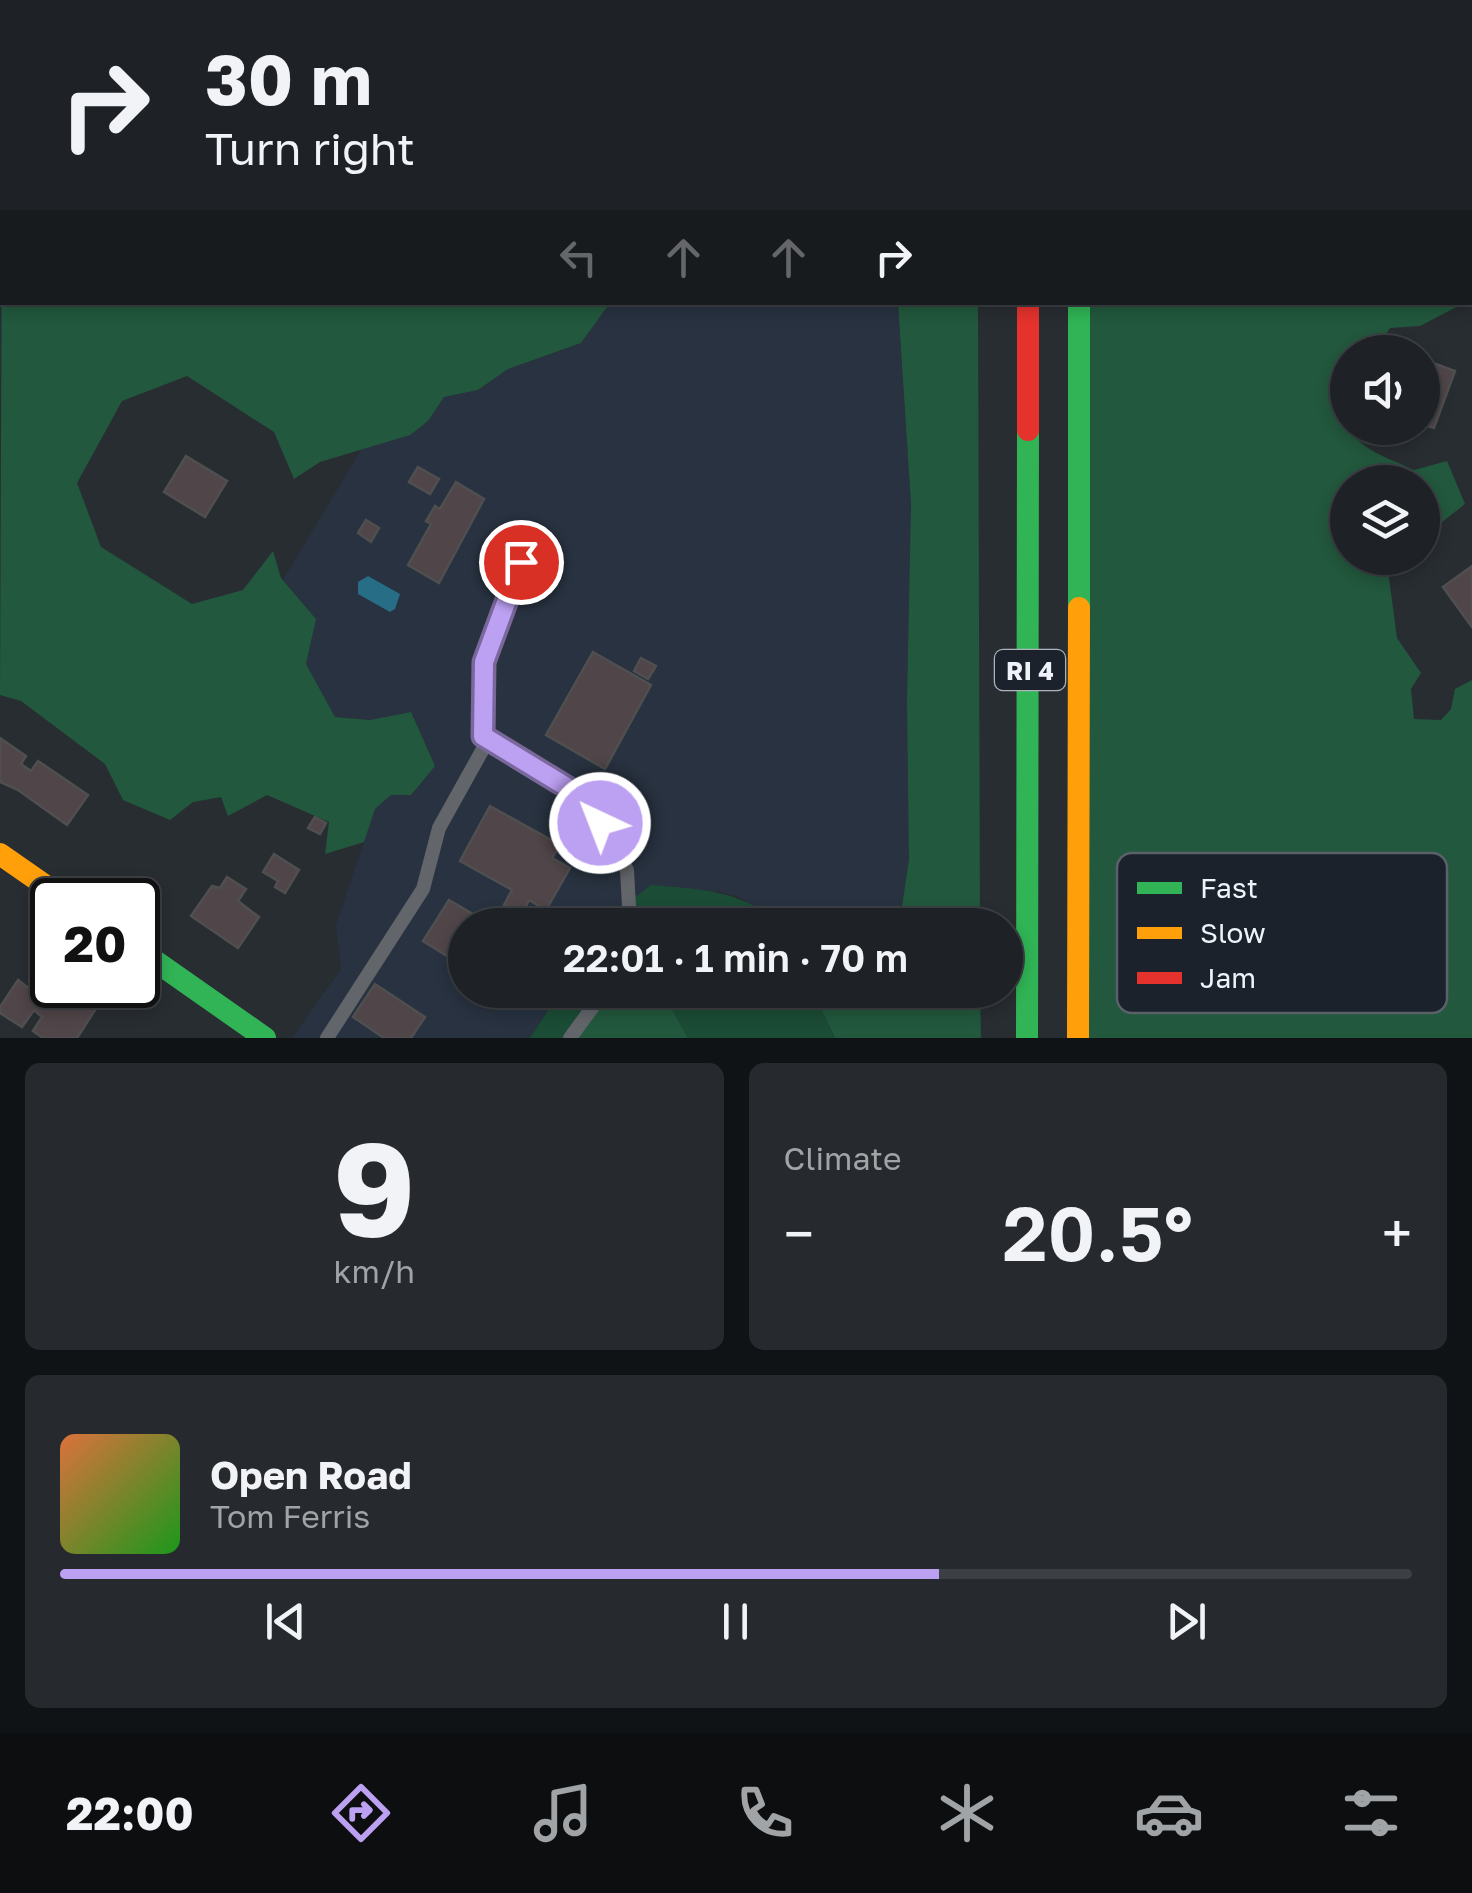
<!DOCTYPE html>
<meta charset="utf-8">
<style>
body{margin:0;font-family:"Golos Text",sans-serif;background:#262a2e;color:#f1f3f6;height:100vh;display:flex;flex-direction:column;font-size:38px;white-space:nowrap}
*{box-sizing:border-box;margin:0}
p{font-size:32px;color:#a1a4a7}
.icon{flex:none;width:55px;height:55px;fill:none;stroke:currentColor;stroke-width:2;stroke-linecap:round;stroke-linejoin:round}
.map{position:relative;height:1038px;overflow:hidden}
.drawer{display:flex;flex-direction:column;gap:25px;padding:25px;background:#101315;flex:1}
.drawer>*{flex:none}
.guide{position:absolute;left:0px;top:0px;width:1472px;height:305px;box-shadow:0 5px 15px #0003,0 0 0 2px #3c3f43;background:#1e2226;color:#f1f3f6;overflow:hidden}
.tools{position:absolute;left:1330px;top:335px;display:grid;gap:20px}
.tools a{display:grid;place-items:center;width:110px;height:110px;border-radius:50%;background:#1e2226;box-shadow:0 5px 15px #0003,0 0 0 2px #3c3f43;font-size:50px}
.speed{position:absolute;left:30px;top:878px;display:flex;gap:20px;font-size:50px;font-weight:700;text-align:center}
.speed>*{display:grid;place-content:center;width:130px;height:130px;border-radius:50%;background:#1e2226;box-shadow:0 5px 15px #0003,0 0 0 2px #3c3f43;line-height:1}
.speed .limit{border:5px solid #111;border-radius:15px;background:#fff;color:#111}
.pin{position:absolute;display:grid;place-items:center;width:85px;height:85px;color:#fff;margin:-42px;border:5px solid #fff;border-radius:50%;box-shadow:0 2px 10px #0007}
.me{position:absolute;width:110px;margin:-55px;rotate:317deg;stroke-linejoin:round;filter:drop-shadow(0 0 8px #0008)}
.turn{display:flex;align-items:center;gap:35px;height:210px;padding:0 40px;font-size:45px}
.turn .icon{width:130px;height:130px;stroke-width:2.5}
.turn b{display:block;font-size:70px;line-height:85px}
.lanes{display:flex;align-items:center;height:95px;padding:0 40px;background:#0003;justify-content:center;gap:50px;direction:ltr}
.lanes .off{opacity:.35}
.big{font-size:75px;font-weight:600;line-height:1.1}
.drawer .tile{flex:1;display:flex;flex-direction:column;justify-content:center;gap:15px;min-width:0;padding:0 35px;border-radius:15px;background:#262a2e}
.drawer .dial{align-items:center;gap:0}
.dial b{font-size:130px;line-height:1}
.song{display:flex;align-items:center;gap:30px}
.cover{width:120px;height:120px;border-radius:15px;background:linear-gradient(135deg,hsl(20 70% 55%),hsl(120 70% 35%))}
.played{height:10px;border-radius:5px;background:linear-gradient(90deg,#bca0f2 65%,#3c3f43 65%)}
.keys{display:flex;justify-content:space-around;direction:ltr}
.heat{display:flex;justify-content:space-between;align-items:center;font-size:55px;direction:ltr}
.drawer .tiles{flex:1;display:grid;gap:25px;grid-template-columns:1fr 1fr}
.tile:last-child{grid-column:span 2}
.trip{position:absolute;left:448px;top:908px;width:575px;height:100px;border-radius:50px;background:#1e2226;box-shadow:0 5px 15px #0003,0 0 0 2px #3c3f43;font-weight:600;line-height:100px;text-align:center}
.dock{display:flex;height:160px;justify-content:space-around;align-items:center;background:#0c0e0f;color:#a1a4a7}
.dock .icon{width:70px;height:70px}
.dock .on{color:#bca0f2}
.dock b{font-size:45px;color:#f1f3f6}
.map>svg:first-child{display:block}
</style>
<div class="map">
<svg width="1472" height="1038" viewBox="0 0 1472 1038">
<rect width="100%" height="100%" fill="#282d32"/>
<path fill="#283240" d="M610,303H898L911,504L909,859L901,913L835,925H789L739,897L717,891L628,903L616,925H465V990H561L530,1038H292L341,969L336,926L375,809L391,795L410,712L370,720L335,717L306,664L316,619L283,580L361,450L428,421L444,397L478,390L508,369L581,343Z"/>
<path fill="#1b4c35" d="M651,885C714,890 734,891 789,925H616L628,903Z
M561,990H599L563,1038H530Z
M661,990H812L835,1038H688Z"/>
<path fill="#22583d" d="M469,0H629V2H472Z
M1077,0H1472L1470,21V2Z
M2,189V302L610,303L581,343L508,369L478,390L444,397L428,421L410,435L320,462L294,479L274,432L187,376L122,401L77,483L101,547L192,604L243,590L273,551L281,578L316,619L306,664L335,717L370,720L411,712L435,766L411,795H391L375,809L364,842L325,854L329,822L267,795L228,816L221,797L193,802L170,820L123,800L105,764L21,701L0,695Z
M898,303H978L980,925H835L901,913L909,859L907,701L911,504Z
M1077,303H1464L1420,326L1390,328L1374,352H1348L1347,393L1341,403C1348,448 1378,453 1414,470L1447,461L1465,504L1423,537L1422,482H1348V558H1396L1388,571L1397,638L1421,673L1411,689L1414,719L1441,720L1451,709L1455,689L1472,680V1038H1075Z
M599,990H661L688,1038H563Z
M812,990H980L981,1038H835Z"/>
<path fill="#276d86" d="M368,576L400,594L395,609L390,612L358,594V582Z"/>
<path fill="#504548" stroke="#504f50" stroke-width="2.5" d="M1422,359L1455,371L1434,428L1422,424Z
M186,456L227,481L205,517L164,492Z
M418,467L439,479L430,494L409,482Z
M456,482L484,499L439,583L408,565L431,524L426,521L435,506L440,509Z
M366,520L379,528L371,542L358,533Z
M1472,566V627L1443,587Z
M593,652L651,685L605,769L546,735Z
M641,658L656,666L648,679L634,671Z
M0,738L26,756L21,764L31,771L38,761L88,795L67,825L18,790L0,782Z
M490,806L560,845L552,858L570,868L546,910L529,900L522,914L504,905L512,890L460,861Z
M315,817L326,823L320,834L308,828Z
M274,854L299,870L285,893L275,887L278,881L263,872Z
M227,877L246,889L238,901L259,917L238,948L191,916L212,886L220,888Z
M449,900L478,917L473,925H465V938L452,959L423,941Z
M18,980L48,1003L59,986L95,1010L77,1038H43L33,1031L42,1017L34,1010L22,1027L0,1013V1007Z
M375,984L425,1017L411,1038H384L353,1017Z"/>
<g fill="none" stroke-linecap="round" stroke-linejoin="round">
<path stroke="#626569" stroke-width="14" d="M483,736L588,800L627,870L630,925
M327,1038L423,889L439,828L483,749L484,662L521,562
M570,1038L605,990"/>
<path stroke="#626569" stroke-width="28" d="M140,2L141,0
M0,190L2,187"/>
<path stroke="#30b455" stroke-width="22" d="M1027,0V2
M1079,608V302
M138,949L265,1038
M1027,1038L1028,430"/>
<path stroke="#ff9f0a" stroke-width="22" d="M1079,0V2
M0,854L66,900
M1078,1038L1079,608"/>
<path stroke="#e5322d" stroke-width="22" d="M1028,430V302"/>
</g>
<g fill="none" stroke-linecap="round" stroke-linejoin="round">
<defs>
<path id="route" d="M521,562L484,662L483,736L588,800L600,823"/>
</defs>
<use href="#route" stroke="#7a689d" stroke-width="25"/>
<use href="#route" stroke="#bca0f2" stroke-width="18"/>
</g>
<g text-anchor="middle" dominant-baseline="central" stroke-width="10" stroke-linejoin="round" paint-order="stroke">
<rect fill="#1b222c" stroke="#afb4bc" stroke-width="2.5" x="995" y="650" width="70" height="40" rx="8"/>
<g font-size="25" font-weight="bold" fill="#eef3fa">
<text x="1030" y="670">RI 4</text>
</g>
</g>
<rect x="1117" y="853" width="330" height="160" rx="15" fill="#1b222c" stroke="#5a616a" stroke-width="2.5"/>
<rect x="1137" y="882" width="45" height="12" fill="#30b455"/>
<rect x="1137" y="927" width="45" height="12" fill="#ff9f0a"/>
<rect x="1137" y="972" width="45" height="12" fill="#e5322d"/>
<g font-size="28" fill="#eef3fa">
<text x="1200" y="898">Fast</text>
<text x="1200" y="943">Slow</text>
<text x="1200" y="988">Jam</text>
</g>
</svg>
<div class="tools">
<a><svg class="icon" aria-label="sound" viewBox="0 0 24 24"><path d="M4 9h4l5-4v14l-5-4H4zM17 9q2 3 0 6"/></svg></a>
<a><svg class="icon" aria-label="layers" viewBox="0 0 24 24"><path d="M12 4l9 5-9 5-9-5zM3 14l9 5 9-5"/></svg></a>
</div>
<div class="speed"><div class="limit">20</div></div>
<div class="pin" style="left:521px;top:562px;background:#d93025"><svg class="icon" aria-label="arrive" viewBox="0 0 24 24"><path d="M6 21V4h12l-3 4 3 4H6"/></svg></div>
<svg class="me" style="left:600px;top:823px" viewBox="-20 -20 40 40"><circle r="17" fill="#bca0f2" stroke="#fff" stroke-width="3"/><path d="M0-11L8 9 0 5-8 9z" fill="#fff"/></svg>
<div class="trip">22:01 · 1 min · 70 m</div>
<div class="guide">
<div class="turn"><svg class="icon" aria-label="right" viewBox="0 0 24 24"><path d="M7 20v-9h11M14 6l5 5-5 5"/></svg><div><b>30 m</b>Turn right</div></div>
<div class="lanes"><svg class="icon off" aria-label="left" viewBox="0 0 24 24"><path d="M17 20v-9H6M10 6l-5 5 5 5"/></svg><svg class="icon off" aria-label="ahead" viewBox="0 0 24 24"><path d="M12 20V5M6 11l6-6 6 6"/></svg><svg class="icon off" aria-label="ahead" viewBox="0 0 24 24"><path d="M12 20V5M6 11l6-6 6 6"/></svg><svg class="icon" aria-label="right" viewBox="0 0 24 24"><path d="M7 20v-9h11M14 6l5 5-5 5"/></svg></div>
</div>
</div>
<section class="drawer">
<div class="tiles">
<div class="tile dial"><b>9</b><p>km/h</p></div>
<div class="tile"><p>Climate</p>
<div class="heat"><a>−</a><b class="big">20.5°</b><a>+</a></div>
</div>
<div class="tile">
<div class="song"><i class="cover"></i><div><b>Open Road</b><p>Tom Ferris</p></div></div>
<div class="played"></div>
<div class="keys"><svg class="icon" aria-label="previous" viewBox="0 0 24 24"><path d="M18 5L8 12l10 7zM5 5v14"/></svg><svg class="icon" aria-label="pause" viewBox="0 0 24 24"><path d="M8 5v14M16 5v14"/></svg><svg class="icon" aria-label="next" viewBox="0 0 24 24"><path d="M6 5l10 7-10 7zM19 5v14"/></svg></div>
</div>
</div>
</section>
<nav class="dock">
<b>22:00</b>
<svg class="icon on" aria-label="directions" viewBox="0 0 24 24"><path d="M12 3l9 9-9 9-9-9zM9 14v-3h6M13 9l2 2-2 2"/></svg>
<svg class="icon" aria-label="music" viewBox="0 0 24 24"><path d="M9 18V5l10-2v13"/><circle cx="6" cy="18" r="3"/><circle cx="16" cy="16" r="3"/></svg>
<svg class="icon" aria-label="phone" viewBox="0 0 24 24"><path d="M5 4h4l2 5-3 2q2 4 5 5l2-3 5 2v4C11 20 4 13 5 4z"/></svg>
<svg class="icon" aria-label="climate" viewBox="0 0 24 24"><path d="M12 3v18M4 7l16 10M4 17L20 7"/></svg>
<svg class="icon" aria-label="car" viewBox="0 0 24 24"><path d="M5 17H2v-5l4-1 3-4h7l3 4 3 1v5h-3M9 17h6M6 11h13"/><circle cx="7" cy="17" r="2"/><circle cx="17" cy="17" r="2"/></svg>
<svg class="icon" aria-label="filters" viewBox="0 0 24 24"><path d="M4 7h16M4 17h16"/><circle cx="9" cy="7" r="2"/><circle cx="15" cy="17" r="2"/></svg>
</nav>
